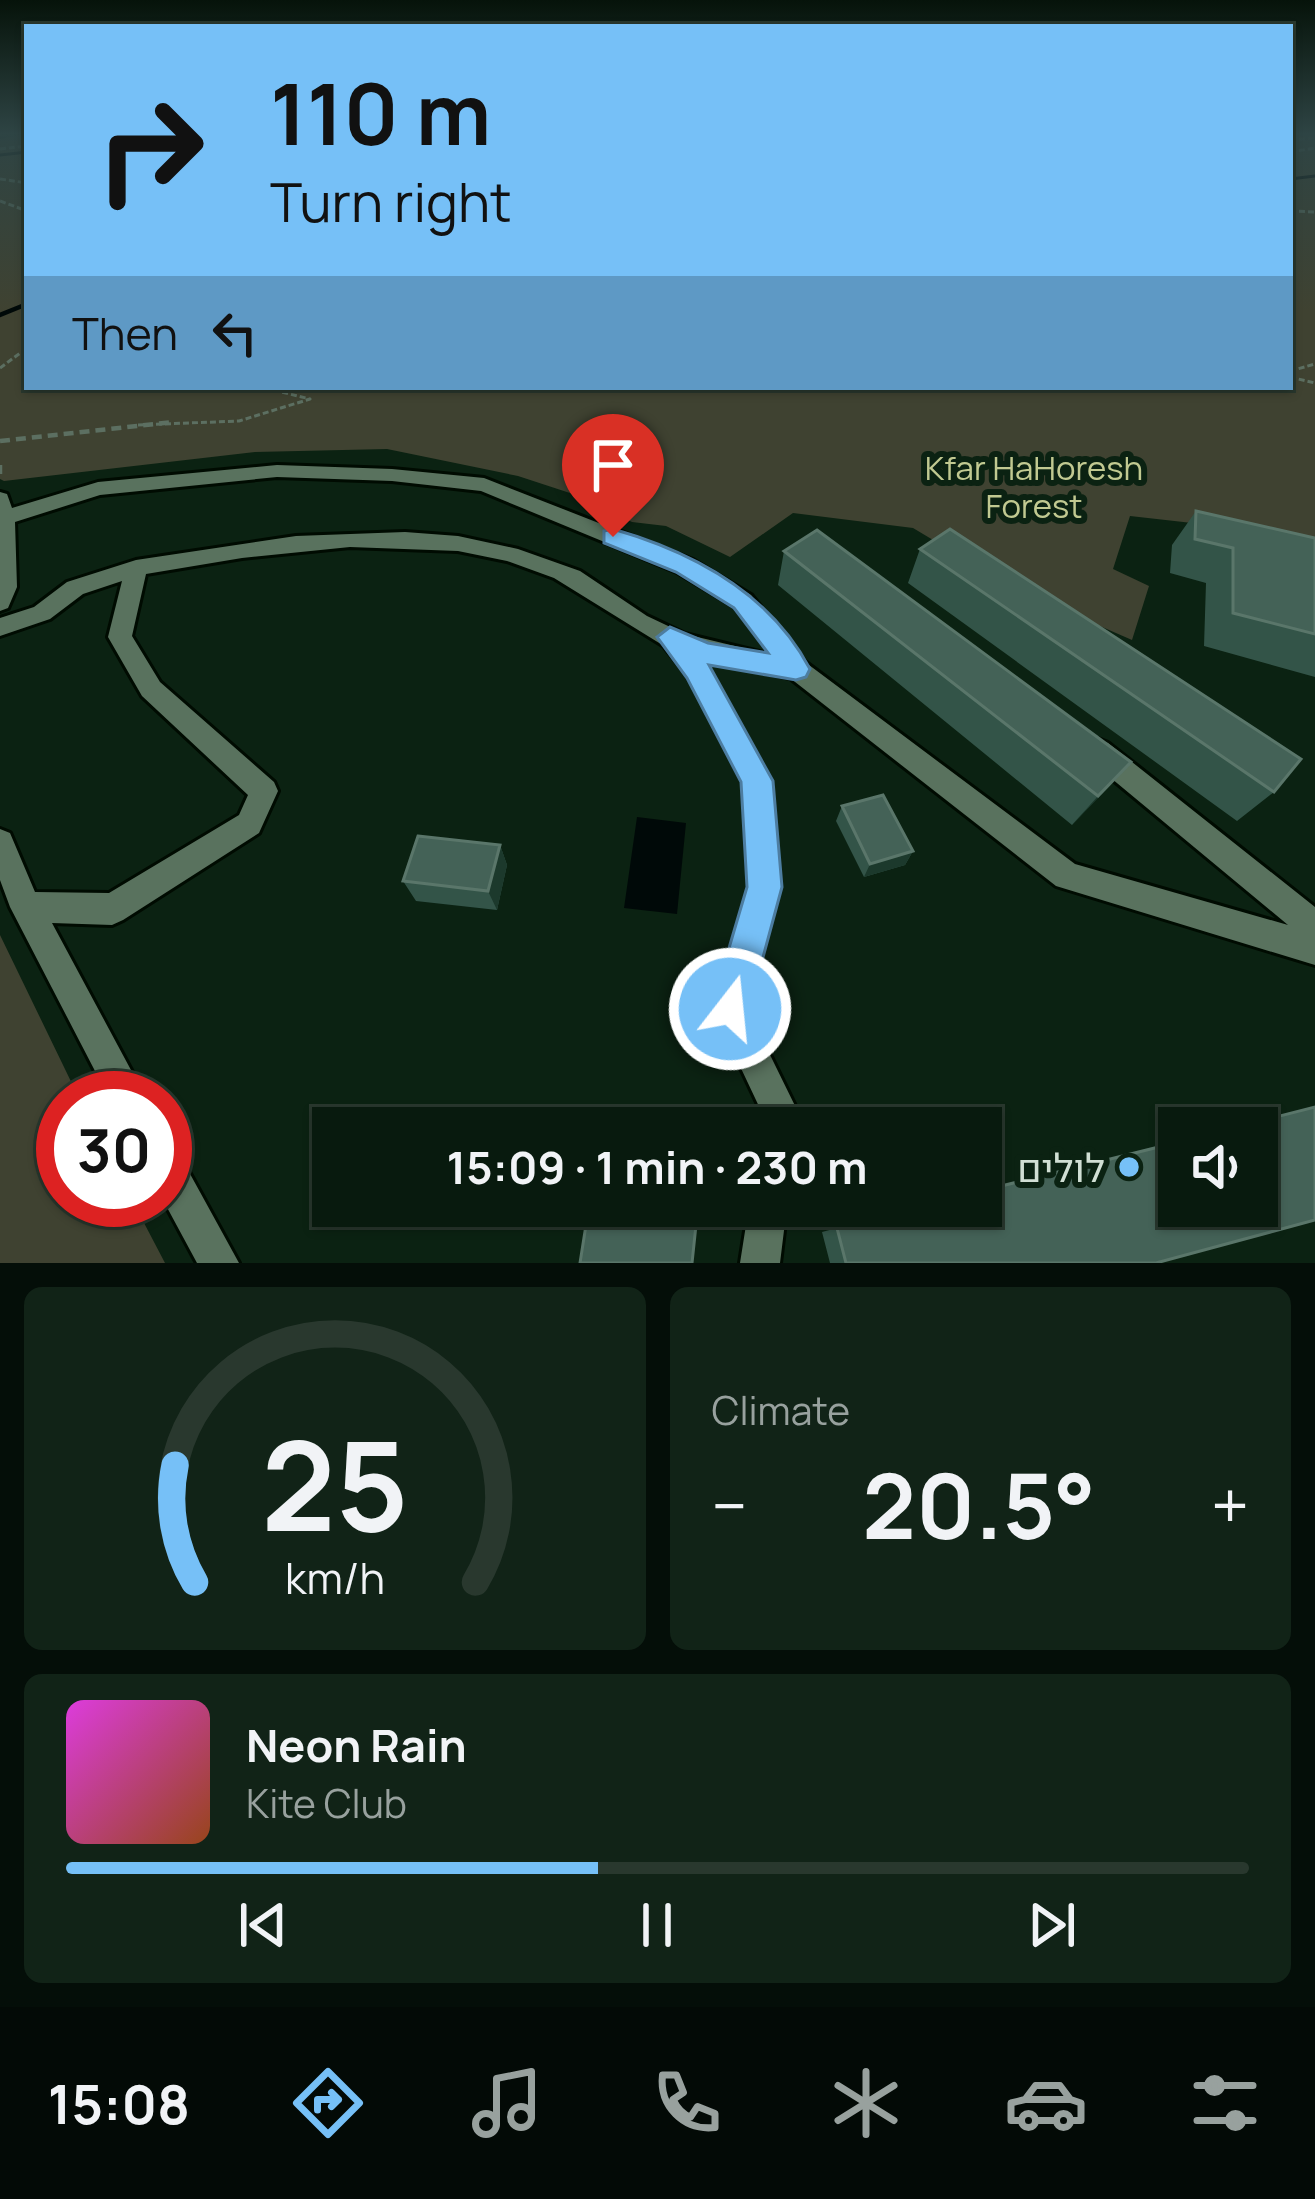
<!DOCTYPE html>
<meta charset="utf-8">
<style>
body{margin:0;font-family:Manrope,Heebo,sans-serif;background:#112317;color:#f1f3f6;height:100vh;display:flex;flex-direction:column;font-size:45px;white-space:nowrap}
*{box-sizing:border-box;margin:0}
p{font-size:39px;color:#98a19e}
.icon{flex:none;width:66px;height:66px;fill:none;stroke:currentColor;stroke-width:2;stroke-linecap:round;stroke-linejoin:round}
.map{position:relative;height:1263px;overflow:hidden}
.side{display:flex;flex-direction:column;gap:24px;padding:24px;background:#040e08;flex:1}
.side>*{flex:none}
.guide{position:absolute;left:24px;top:24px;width:1269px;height:366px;border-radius:0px;box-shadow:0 3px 9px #0004,0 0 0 3px #29382e;background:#76c0f7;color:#111;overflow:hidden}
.tools{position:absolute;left:1158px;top:1107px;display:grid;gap:24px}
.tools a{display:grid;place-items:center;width:120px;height:120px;border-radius:0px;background:#081a0e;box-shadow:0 3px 9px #0004,0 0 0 3px #29382e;font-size:60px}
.speed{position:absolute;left:36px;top:1071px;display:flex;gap:24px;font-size:60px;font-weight:700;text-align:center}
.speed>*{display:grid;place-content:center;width:156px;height:156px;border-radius:50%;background:#081a0e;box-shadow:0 3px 9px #0004,0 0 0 3px #29382e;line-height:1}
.speed .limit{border:18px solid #d22;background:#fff;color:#111}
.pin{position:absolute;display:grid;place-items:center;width:102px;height:102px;color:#fff;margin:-123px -51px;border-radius:50% 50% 50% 0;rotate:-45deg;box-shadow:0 0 12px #0007}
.pin .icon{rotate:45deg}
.me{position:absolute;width:132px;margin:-66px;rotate:16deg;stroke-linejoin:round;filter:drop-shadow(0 0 9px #0008)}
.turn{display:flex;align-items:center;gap:42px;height:252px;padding:0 48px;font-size:54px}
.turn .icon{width:156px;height:156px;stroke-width:2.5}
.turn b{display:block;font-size:84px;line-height:102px}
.then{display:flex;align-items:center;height:114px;padding:0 48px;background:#0003;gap:24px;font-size:45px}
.big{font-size:90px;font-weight:700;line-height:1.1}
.side .widget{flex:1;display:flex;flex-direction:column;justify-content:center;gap:18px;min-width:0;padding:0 42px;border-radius:18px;background:#112317}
.side .dial{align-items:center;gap:0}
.dial svg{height:312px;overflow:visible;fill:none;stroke:#29382e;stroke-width:7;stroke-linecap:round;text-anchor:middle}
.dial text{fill:#f1f3f6;stroke:none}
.song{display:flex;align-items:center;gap:36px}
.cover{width:144px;height:144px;border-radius:18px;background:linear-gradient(135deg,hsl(300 70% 55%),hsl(20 70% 35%))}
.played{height:12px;border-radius:6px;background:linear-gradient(90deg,#76c0f7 45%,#29382e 45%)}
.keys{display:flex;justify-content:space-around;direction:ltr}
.heat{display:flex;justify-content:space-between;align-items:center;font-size:66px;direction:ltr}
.side .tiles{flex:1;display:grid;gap:24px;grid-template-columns:1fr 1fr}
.widget:last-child{grid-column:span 2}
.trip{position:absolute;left:312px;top:1107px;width:690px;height:120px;border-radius:0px;background:#081a0e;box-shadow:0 3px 9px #0004,0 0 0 3px #29382e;font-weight:700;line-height:120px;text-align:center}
.dock{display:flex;height:192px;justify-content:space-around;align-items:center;background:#030a06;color:#98a19e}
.dock .icon{width:84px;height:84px}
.dock .on{color:#76c0f7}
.dock b{font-size:54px;color:#f1f3f6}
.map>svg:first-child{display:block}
</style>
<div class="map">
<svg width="1315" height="1263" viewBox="0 0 1315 1263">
<rect width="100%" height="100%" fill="#0b2212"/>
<path fill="#3f4231" d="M27,134V387H1290V134H1315V544L1290,534L1130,516L1113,569L1149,586L1132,640L1015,589L913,528L793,513L730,557L666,526L632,522L576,495L518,476L387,449L255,452L4,481L0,479V139Z
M0,935L79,1098H63V1200H132L165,1263H0Z"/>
<path fill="#000908" d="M637,817L686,823L677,914L624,908Z"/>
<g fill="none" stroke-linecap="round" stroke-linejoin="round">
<path stroke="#000908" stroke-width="3" d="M0,155L27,152
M1290,179L1315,176"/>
<path stroke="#000908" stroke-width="4.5" d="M0,315L27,304"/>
<defs>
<path id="street" d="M277,465L392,469L484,478L693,560L751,595L805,662L1075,864L1288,925L1088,759L1084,751L1088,743L1098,739L1108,743L1315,907V965L1056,886L790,678L704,660L771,781L779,887L747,1008L800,1116L798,1128H762L764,1117L713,1009L749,887L743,782L689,677L664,646L554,578L507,561L458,551L350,547L242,558L146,574L132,636L160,682L274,782L278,791L259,833L123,920L112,925L52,923L146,1098H109L10,907L0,880V829L10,833L35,892L109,893L239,815L248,795L142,696L108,637L122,581L83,594L50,619L0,636V618L34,607L67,582L136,560L296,536L405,532L458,536L518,549L580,571L647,616L685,634L772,655L735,607L677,572L481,491L392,481L277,477L100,495L15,522L17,587L8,608L0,611V492L7,494L12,508L98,482Z
M165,1146L178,1152L239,1263H197L163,1200Z
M749,1206H787L780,1263H740Z"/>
</defs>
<use href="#street" stroke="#000b01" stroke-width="6"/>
<path stroke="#5c6f61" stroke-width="3" stroke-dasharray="6 3" stroke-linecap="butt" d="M1290,140L1315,138
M0,149L27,146
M1290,152L1315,148
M0,179L27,183
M0,201L27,211
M1290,211L1315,212
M0,368L27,348
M1290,371L1315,364
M1290,377L1315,383
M378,387H410
M138,425L239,421L310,399L261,387"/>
<path stroke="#5c6f61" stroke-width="4.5" stroke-dasharray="10 6" stroke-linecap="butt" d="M0,441L173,422
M0,465V474"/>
<use href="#street" fill="#59725e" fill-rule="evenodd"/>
</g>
<path fill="#335448" d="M1196,511L1315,538V677L1204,646L1206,583L1170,573L1172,545Z
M920,549L1274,792L1237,821L908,583Z
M784,551L1131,762L1072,825L778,585Z
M842,806L913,851L905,865L864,877L836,821Z
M500,845L507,865L497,910L416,901L403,881Z
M837,1228L1156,1263H830L822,1232Z"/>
<path fill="#1c392c" d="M1131,762L1104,792L1072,825L1098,796Z
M500,845L507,865L497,910L488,891Z
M913,851L905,865L864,877L870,864Z"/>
<path fill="#446257" stroke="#5a766a" stroke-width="3" d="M1196,511L1315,538V634L1233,613V548L1195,539Z
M950,529L1301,759L1274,792L920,549Z
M817,530L1131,762L1098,796L784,551Z
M883,795L913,851L870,864L842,806Z
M418,836L500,845L488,891L403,881Z
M1315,1107V1220L1156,1263H846L837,1228L923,1206H981V1191L1179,1142V1206H1257V1128H1233Z
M589,1206H698L692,1263H580Z"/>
<linearGradient id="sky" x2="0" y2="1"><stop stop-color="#06130a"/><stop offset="0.43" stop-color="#2e4444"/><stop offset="1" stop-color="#2e4444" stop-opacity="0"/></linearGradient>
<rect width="1315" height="311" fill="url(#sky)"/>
<path fill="#76c0f7" stroke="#4d7da1" stroke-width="3" d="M613,529C693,552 770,593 810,669L806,677L796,680L709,665L773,781L782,887L749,1009L743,1023L730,1028L716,1023L711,1009L747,887L741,782L687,678L657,637L670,627L708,643L768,653L734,608L676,572L604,543V531Z"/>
<circle fill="#76c0f7" stroke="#0b2212" stroke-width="4.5" cx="1129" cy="1167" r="12"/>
<g text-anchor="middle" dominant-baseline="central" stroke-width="12" stroke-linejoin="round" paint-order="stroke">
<g font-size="33" fill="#c1c991" stroke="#0b2212">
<text x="1034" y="467">Kfar HaHoresh<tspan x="1034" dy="38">Forest</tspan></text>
</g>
<g font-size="39" fill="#d1dfd4" stroke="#0b2212" text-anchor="end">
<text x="1105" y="1167">לולים</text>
</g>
</g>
</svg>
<div class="tools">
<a><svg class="icon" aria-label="sound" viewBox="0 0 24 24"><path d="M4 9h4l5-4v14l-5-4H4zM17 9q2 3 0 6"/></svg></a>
</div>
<div class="speed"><div class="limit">30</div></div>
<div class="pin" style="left:613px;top:537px;background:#d93025"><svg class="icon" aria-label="arrive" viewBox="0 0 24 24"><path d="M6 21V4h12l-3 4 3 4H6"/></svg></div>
<svg class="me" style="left:730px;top:1009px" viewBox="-20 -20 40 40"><circle r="17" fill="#76c0f7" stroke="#fff" stroke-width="3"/><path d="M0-11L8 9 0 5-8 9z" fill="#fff"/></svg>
<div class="trip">15:09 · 1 min · 230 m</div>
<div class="guide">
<div class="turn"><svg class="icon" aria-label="right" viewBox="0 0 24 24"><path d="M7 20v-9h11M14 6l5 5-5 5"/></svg><div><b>110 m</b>Turn right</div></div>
<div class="then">Then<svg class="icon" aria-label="left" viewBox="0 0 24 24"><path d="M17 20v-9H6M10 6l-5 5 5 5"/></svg></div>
</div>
</div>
<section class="side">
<div class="tiles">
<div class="widget dial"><svg viewBox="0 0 100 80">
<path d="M14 69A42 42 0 1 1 86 69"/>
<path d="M14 69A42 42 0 0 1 9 39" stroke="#76c0f7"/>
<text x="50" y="56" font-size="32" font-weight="700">25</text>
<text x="50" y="72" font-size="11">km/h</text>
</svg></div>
<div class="widget"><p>Climate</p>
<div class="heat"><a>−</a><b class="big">20.5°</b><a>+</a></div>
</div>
<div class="widget">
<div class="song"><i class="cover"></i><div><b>Neon Rain</b><p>Kite Club</p></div></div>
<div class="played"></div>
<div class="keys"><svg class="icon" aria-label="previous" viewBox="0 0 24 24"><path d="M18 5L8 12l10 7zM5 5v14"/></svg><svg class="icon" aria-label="pause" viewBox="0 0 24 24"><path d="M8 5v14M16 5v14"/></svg><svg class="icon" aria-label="next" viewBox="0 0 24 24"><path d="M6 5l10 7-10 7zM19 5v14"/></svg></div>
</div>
</div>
</section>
<nav class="dock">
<b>15:08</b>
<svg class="icon on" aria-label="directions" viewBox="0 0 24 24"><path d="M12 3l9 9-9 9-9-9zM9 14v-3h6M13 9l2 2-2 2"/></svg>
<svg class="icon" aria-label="music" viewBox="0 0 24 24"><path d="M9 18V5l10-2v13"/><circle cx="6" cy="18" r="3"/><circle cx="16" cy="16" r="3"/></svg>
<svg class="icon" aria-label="phone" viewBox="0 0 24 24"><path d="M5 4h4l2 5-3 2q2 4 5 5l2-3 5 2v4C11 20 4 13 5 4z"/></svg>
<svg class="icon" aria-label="climate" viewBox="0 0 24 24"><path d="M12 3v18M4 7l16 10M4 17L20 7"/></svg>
<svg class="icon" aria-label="car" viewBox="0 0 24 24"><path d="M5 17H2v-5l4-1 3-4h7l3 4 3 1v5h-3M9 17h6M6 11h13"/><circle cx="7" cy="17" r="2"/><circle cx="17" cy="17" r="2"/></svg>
<svg class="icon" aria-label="filters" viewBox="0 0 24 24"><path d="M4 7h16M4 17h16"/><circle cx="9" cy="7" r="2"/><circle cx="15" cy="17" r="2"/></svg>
</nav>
